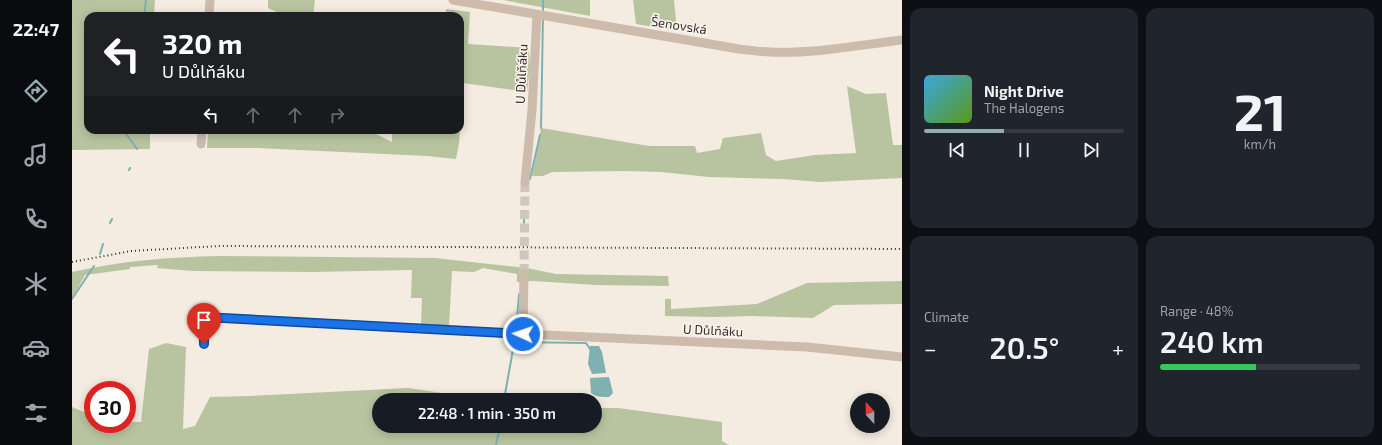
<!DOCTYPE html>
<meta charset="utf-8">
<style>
body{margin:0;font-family:"Exo 2",sans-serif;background:#20242c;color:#f1f3f6;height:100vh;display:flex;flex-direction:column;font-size:15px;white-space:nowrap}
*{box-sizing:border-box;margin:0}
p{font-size:13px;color:#9ea1a6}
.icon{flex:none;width:22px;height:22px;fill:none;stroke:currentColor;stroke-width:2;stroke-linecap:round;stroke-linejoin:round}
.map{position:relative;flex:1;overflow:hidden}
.side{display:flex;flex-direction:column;gap:8px;padding:8px;background:#0d0f14;width:480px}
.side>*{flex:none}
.hud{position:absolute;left:12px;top:12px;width:380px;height:122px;border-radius:12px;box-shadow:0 2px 10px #0003;background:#202124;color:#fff;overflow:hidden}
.needle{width:26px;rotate:339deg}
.fabs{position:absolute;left:778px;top:393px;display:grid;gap:8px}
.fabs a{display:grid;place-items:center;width:40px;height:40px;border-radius:50%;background:#171b24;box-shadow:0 2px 10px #0003;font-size:20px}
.speed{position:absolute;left:12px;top:381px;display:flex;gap:8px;font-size:20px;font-weight:700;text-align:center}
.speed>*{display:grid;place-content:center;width:52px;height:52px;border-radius:50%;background:#171b24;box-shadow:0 2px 10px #0003;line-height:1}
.speed .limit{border:6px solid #d22;background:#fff;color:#111}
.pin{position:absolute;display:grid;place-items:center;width:34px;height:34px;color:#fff;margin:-41px -17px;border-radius:50% 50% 50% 0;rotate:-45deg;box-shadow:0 0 4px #0007}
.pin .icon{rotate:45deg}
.me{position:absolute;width:44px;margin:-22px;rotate:273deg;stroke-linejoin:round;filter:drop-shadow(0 0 3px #0008)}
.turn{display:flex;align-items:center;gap:14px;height:84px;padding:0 12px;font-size:18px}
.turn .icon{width:52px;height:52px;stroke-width:2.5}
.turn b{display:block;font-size:28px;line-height:34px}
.lanes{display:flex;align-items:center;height:38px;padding:0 12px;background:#0003;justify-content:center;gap:20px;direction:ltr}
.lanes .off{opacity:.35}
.big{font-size:30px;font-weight:600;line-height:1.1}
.side .widget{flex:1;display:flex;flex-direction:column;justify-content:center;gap:6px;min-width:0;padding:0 14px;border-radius:12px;background:#20242c}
.side .dial{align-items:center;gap:0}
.dial b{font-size:52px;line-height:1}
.song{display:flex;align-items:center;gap:12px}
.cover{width:48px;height:48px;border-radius:6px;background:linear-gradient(135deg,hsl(200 70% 55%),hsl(90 70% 35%))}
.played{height:4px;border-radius:2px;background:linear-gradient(90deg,#92aeb2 40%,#363941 40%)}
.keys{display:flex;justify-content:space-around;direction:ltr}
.heat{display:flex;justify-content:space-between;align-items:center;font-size:22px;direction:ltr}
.charge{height:6px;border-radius:3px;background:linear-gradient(90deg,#34c759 48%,#363941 0)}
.side .tiles{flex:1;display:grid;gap:8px;grid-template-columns:repeat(2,1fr)}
.trip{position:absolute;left:300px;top:393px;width:230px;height:40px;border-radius:20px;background:#171b24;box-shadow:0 2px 10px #0003;font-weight:600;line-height:40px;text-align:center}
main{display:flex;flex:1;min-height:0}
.menu{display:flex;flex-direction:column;width:72px;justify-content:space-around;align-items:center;background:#090b0e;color:#9ea1a6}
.menu .icon{width:28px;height:28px}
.menu .on{color:#92aeb2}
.menu b{font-size:18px;color:#f1f3f6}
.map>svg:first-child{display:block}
</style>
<main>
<nav class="menu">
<b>22:47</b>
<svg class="icon on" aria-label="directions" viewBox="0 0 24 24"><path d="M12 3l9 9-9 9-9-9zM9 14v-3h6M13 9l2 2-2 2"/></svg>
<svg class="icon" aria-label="music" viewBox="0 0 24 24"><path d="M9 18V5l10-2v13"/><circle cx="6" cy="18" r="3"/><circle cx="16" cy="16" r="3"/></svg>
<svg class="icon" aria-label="phone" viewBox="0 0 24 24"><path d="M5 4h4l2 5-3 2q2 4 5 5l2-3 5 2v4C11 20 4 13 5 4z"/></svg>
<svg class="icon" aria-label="climate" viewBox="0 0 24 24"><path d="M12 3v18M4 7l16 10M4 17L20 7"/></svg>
<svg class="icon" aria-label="car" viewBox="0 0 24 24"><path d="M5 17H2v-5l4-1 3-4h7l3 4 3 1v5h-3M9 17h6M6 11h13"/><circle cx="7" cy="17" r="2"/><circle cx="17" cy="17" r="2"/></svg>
<svg class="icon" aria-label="filters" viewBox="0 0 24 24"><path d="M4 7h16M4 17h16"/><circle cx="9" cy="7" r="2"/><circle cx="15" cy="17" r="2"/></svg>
</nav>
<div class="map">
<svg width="830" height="445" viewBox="0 0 830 445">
<rect width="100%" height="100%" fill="#f4ebe1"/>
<path fill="#b8c4a0" d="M0,0H83L82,16H16V130H78V149L0,150Z
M196,0H243L241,16H209V14L196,8Z
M431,0H518V16Z
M561,0H602L605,31L564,24Z
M374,9L398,12L396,44L457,48L458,68L455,92L391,83L387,144L384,159L355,156L185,148H135L136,130H296L320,142V130H388V16H374Z
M775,86L794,94L814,93L821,145H830V178L748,182L711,179L637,177L589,172L552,171L480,172L471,176H460L469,128L577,146H623L625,153L648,149L651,138L689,133L694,155L704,161L743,155L784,153Z
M147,256L363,258L455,268L484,274L596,276L597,286L524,285L461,281L445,282V274L411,268L402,272L380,271L377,326L349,325L350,298H339L340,270L240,272L121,271L85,268L86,265L58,267V269L13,275L0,299V272C49,261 97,257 147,256Z
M830,281V304L762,305L741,318L680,316L642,317L593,316V299H599V309L685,304L735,283Z
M94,343L114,347L111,429L123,426L138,397L178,396L336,388L418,400H307V426H523V408H546L650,422V441L657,445H0V407L21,416V424H55V422H69L77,349Z"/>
<path fill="#7fb0b2" d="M518,346H527L530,352L534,373L520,374L516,364Z
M537,377L541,393L537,397C530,397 524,397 519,393L518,378Z"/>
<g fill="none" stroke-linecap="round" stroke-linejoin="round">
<path stroke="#7fb0b2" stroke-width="2" d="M471,0V10
M72,16L74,0
M469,128L471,17
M55,130V135L65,149
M57,170L58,168
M458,179L468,135
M38,223L40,219
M452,223V211
M28,254L31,244
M450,258V257
M0,299L22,266
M444,331L447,294
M443,342L514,343L518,349
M432,400L443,338
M424,445L428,426"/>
<path stroke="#cfc6bd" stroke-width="9" stroke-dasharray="9 4.5" stroke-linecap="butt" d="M452,273L453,182"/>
<path stroke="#cdbbac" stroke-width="9" d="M381,0L667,49C677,50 688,52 698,52C742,54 787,45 830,40
M137,16L138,0
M129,144L130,130
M453,182L460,110L465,15
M451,334L452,273
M132,343V317L451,334L735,347L830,357"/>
<path stroke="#3b302b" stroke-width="2" stroke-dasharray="1 3" stroke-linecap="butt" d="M0,262L59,251L147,246L830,249"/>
</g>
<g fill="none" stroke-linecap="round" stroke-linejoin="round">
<defs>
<path id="route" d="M132,344V317L451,334"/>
</defs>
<use href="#route" stroke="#114b97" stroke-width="10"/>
<use href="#route" stroke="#1a73e8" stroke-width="7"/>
</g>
<g text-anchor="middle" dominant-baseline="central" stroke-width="3" stroke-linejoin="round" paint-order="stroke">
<g font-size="13" fill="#3b302b" stroke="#fbf5ee">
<text transform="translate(607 25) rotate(9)">Šenovská</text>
<text transform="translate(449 74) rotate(-87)">U Důlňáku</text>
<text transform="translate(641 330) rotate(3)">U Důlňáku</text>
</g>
</g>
</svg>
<div class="fabs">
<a><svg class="needle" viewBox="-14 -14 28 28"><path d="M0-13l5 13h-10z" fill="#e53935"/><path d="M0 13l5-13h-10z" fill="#9ea1a6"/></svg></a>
</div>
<div class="speed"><div class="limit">30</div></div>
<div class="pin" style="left:132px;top:344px;background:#d93025"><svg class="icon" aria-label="arrive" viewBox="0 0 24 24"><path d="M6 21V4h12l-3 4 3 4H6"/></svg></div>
<svg class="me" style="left:451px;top:334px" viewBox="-20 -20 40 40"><circle r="17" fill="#1a73e8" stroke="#fff" stroke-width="3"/><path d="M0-11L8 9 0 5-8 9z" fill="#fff"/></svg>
<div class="trip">22:48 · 1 min · 350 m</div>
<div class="hud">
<div class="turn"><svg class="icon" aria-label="left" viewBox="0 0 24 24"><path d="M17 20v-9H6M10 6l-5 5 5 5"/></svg><div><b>320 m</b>U Důlňáku</div></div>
<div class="lanes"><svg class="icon" aria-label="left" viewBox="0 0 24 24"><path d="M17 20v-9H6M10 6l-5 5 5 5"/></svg><svg class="icon off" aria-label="ahead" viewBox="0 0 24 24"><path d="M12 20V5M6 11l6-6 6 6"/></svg><svg class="icon off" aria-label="ahead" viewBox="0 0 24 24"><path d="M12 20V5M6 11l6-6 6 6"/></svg><svg class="icon off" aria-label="right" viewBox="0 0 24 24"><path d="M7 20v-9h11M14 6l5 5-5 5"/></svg></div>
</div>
</div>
<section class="side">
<div class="tiles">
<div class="widget">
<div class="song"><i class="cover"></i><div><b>Night Drive</b><p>The Halogens</p></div></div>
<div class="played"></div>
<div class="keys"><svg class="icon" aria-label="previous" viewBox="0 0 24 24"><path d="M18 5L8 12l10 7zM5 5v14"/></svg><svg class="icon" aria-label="pause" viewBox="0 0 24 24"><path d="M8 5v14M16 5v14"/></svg><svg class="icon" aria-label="next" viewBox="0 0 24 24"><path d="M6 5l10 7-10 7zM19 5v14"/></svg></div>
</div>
<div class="widget dial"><b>21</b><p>km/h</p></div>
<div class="widget"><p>Climate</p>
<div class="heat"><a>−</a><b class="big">20.5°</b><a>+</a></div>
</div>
<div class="widget"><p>Range · 48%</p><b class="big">240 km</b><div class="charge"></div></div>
</div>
</section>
</main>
